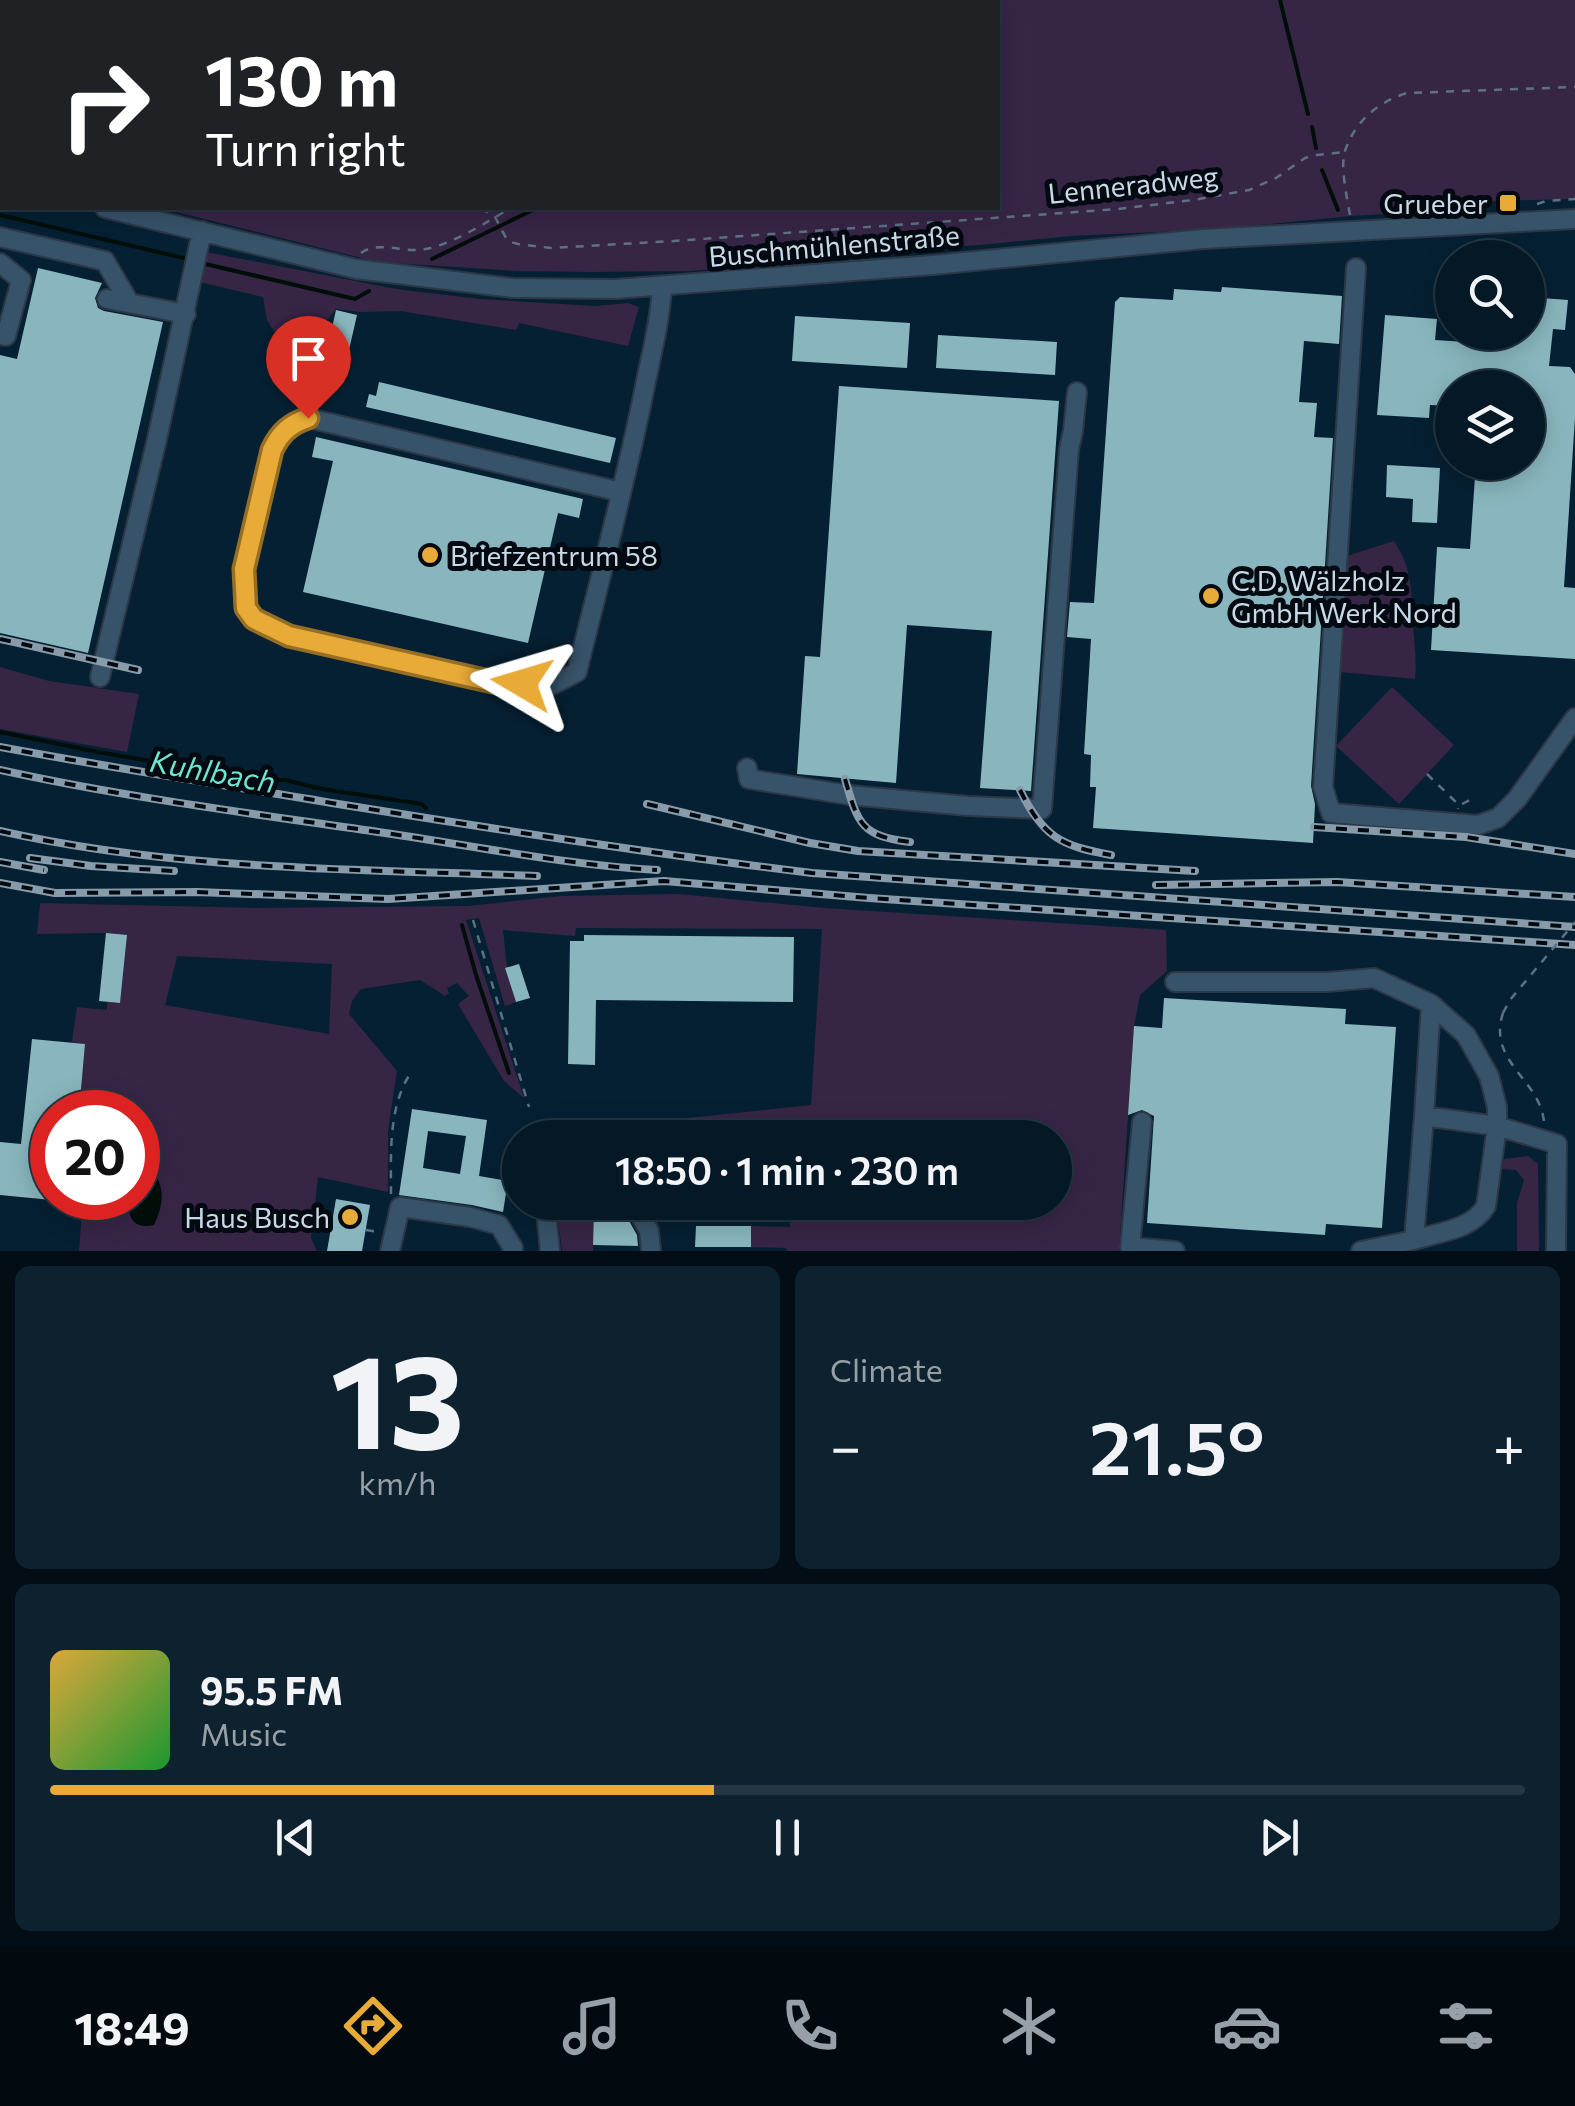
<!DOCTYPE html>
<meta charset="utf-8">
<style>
body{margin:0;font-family:Commissioner,sans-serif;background:#0d212e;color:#f1f3f6;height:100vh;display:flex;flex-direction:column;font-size:38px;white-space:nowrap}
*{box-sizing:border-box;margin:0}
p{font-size:32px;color:#97a0a7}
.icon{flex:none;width:55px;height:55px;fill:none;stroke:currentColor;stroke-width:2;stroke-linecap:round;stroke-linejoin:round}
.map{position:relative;height:1251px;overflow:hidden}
.drawer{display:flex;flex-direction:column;gap:15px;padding:15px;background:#020d15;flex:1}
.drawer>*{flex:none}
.banner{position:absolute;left:0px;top:0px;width:1000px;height:210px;box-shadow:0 5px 25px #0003,0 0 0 2px #253743;background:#202124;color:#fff;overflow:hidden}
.buttons{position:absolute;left:1435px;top:240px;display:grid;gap:20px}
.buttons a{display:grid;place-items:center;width:110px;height:110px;border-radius:50%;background:#041826;box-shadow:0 5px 25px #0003,0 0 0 2px #253743;font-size:50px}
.speed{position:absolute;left:30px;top:1090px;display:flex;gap:20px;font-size:50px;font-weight:700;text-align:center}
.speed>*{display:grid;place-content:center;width:130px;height:130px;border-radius:50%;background:#041826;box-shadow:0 5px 25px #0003,0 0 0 2px #253743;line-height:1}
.speed .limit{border:15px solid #d22;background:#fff;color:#111}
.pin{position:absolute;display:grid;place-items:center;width:85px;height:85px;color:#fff;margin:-102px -42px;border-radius:50% 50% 50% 0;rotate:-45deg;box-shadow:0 0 10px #0007}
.pin .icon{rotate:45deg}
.me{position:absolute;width:110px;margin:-55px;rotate:277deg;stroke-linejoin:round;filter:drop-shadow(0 0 8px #0008)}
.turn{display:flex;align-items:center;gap:35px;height:210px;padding:0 40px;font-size:45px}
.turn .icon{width:130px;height:130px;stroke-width:2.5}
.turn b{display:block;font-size:70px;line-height:85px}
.big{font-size:75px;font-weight:600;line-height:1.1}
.drawer .widget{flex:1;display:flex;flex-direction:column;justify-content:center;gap:15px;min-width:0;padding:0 35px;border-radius:15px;background:#0d212e}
.drawer .dial{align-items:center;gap:0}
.dial b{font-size:130px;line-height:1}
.song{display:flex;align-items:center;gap:30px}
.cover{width:120px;height:120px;border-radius:15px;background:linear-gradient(135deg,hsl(40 70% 55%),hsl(130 70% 35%))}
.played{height:10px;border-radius:5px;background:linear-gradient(90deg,#e9ab38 45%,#253743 45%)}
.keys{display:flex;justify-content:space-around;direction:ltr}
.heat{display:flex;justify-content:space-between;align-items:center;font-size:55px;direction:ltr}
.drawer .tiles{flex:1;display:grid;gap:15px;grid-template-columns:1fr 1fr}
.widget:last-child{grid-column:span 2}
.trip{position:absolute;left:502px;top:1120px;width:570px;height:100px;border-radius:50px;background:#041826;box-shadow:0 5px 25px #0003,0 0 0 2px #253743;font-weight:600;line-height:100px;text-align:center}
.dock{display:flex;height:160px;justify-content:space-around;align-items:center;background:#020a0f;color:#97a0a7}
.dock .icon{width:70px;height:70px}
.dock .active{color:#e9ab38}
.dock b{font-size:45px;color:#f1f3f6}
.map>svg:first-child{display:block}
</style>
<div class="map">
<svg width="1575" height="1251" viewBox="0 0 1575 1251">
<rect width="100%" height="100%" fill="#052033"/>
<path fill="#372546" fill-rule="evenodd" d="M0,0H1575V199L1495,201L1466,209L1351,216L1220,229L1071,236L980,245L839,253L792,262L690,271L589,272L516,271L378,262L160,208H998V2H2V165L0,164Z
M206,252L396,289L480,299L595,306L628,303L639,307L628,346L519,323L516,330L400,311L360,312L336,309L293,362L267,320L263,297L199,282Z
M1394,541C1413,570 1411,591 1413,624C1414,643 1417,660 1415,679L1340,672L1347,556Z
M0,667L49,681L139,694L127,752L0,729Z
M1392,687L1454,745L1399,804L1336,746Z
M678,894L825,908L1166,930L1167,971L1140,995L1134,1026L1119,1251H787L786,1248L751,1247V1226L790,1227L789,1203L1055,1202V1138H784L783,1125L682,1138L567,1136L564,1127L566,1122L582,1129L811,1105L822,929L576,928L575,936L503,930L507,967L505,969L516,1002L505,1006L479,918L466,920L524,1098L504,1081L458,1004L469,996L457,983L447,988L449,993L445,996L420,980L361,989L352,1001L349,1014L397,1071L388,1130V1192L318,1177L311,1238L317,1251H79L83,1198H128V1208L137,1225L145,1171L138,1180V1112H79L85,1044L72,1042L77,1007L107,1010V1002L120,1003L127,936L106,933L37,934L40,903L258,908L468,906L560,896ZM177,956L332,964L329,1034L165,1005Z
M1528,1156L1538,1164L1539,1251H1517V1203L1524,1180L1516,1170L1501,1169L1504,1159Z
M556,1203H594L593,1251H562Z"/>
<path fill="#000e0a" d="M145,1171H153C166,1189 163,1206 154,1225C133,1230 127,1216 128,1198H138V1180Z"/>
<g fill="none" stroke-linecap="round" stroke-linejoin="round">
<path stroke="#000e0a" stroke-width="4" d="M1280,0L1308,114
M1312,127L1316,148
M1322,170L1338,210
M0,215L192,260
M432,259L537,208
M201,263L355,299L369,291
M0,732L98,752L262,780H285L322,789L422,804L426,808
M462,925L476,975L509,1073"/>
</g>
<path fill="#89b6be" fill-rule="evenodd" d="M38,268L102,283L95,298L98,308L104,311L163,322L88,653L0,633V355L17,359Z
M1222,287L1342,296L1339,344L1304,341L1299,402L1317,403L1314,437L1333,438L1311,786L1315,804L1313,843L1093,828L1096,787H1090L1091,755L1084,754L1091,639L1067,637L1070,602L1094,603L1115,302L1120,297L1173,300L1174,289L1221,292Z
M1528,297L1568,300L1565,330L1553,329L1549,366L1570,367L1575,374V418L1564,587L1575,588V659L1431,650L1437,547L1470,549L1476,462H1528V388H1452V406L1430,405L1429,418L1377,415L1385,315L1437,319L1435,340L1466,342V332H1528Z
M336,310L357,315L341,385L320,380Z
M795,316L910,323L907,368L792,361Z
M938,335L1057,342L1055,375L936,368Z
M379,382L616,438L610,463L366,407L369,394L376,396Z
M839,386L1059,401L1031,791L980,788L992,631L907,625L896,783L797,774L805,656L820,657Z
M316,437L583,499L579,518L558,513L528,643L303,592L333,461L312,457Z
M1387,465L1440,468L1437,523L1412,522L1413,499L1386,497Z
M106,933L127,935L120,1003L99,1001Z
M584,935L794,937L793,1002L596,1000L595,1065L568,1064L570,941H584Z
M519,964L530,998L516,1002L505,968Z
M1164,998L1346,1009L1345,1024L1396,1027L1382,1228L1326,1224L1325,1235L1147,1223L1154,1116L1142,1110L1128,1115L1134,1026L1162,1028Z
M32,1039L85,1044L79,1112H52V1200L0,1195V1142L21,1144Z
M412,1109L487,1120L479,1176L508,1181L503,1212L472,1205L399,1195ZM428,1131L466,1136L460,1174L423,1168Z
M336,1199L370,1205L362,1251H327Z
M594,1209L623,1210L637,1235L638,1246L593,1245Z
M696,1226H751V1247H695Z"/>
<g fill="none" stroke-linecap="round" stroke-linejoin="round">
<defs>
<path id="minor" d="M0,182H2
M105,208L356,269L512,288L615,289L933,265L1203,239L1575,219
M0,237L105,261L129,302
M0,263L21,280L6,336L0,335
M1356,268L1323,787L1331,813L1478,825L1498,818L1517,799L1575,718
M107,299L186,314
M621,492L308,418C289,424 280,433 272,451L244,569L245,608L254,619L289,636L493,681L552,685L577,672C599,582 623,492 642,401C649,363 660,325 662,287
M100,677L157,439L202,231
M747,768L749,779L849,795L968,806L1042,809L1069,449L1073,431L1077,392
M1175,982H1327L1374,978L1431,1004L1424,1116L1497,1126L1557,1144L1556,1251
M1142,1122L1130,1247L1175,1251
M545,1202L550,1251
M633,1202L649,1231L651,1251
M1414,1240C1439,1232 1472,1230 1486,1206L1497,1126V1107L1489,1076L1466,1035L1431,1004
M390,1251L400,1207L470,1217L499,1225L513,1248L512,1251
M1361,1251L1414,1240L1424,1116"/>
</defs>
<use href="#minor" stroke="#2c3747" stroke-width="22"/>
<path stroke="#5c7282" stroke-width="2.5" stroke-dasharray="8 8" stroke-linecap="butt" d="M0,70H2
M1537,204L1546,201L1575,199
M481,208L495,217L506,238L511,242L518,244L551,248L674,241L1118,209L1193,200L1249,190L1276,178L1305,158L1317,155L1345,152
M1350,215C1347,198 1340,166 1345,151C1355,121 1378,102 1407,93L1575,87
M361,253C376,242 396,250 415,250C445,250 486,222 511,208
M1427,774L1459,805L1458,809
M1462,804L1474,798
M473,920L529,1107
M1503,1013C1487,1062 1540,1079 1544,1122
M391,1194C391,1155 388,1108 410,1074
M366,1230L379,1232"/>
<use href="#minor" stroke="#375369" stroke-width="18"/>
<defs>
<path id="rail" d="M0,639L138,670
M0,747C112,768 225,785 338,804C495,829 653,854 812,873L1575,927
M0,770C127,798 256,814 385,833C475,846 566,865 657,870
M845,779C858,824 861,836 910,842
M1020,790C1043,837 1061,846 1111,855
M647,804L810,843L858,851L1195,871
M1314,827L1466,837L1575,854
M0,831C175,871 358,869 537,876
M30,858L91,866L174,871
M0,862L44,870
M0,883L55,893L197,892L388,899L664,881L869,898L1575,945
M1156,885L1337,882L1575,897"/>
</defs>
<use href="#rail" stroke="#889baa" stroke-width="8"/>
<use href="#rail" stroke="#020911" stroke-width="4" stroke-dasharray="11" stroke-linecap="butt"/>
<path stroke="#5c7282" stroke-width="2.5" stroke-dasharray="8 8" stroke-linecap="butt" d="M1503,1013L1510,1000L1575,922"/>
</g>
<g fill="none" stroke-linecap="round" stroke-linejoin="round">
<defs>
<path id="route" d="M308,418C290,424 280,433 272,450L244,569L246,608L254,619L289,636L493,682L522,683"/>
</defs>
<use href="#route" stroke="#976f24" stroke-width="25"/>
<use href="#route" stroke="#e9ab38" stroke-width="18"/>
</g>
<g fill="#e9ab38" stroke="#020911" stroke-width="4">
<rect x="1498" y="193" width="20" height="20" rx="5"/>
<circle cx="430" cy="555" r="10"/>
<circle cx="1211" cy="596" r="10"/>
<circle cx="350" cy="1217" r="10"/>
</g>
<g text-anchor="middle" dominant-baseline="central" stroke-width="10" stroke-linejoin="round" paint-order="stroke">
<g font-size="28" fill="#c9d9e6" stroke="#020911">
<text transform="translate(1133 184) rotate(-6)">Lenneradweg</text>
<text transform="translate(834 245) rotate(-5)">Buschmühlenstraße</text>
</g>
<g font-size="28" fill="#c9d9e6" stroke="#020911" text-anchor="end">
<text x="1488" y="203">Grueber</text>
<text x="450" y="555" text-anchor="start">Briefzentrum 58</text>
<text x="1231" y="580" text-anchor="start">C.D. Wälzholz<tspan x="1231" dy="32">GmbH Werk Nord</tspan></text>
<text x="330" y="1217">Haus Busch</text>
</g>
<g font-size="30" font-style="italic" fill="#6be8cd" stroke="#020911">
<text transform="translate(213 770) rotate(10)">Kuhlbach</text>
</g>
</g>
</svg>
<div class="buttons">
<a><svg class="icon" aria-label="search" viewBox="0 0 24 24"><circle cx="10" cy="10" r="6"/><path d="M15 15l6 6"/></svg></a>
<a><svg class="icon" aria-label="layers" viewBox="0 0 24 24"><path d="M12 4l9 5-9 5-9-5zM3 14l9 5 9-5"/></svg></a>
</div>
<div class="speed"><div class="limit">20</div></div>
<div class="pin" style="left:308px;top:418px;background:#d93025"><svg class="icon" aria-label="arrive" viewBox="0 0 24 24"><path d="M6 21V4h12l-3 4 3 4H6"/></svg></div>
<svg class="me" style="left:522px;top:683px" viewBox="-20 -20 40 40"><path d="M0-17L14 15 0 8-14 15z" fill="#e9ab38" stroke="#fff" stroke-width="4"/></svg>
<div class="trip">18:50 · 1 min · 230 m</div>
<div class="banner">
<div class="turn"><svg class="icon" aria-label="right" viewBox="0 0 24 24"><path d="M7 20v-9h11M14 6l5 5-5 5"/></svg><div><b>130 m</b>Turn right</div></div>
</div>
</div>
<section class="drawer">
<div class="tiles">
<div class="widget dial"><b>13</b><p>km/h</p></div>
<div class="widget"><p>Climate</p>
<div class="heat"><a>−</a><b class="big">21.5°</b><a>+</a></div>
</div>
<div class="widget">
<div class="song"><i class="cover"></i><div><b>95.5 FM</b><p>Music</p></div></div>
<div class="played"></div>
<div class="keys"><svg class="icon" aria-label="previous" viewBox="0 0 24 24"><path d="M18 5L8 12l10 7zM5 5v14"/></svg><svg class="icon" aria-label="pause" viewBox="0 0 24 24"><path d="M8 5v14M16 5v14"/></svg><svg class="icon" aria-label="next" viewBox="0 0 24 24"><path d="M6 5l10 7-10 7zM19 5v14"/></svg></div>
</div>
</div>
</section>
<nav class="dock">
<b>18:49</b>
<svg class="icon active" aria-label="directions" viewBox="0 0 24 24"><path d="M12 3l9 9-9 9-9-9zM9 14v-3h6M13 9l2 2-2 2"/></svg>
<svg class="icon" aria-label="music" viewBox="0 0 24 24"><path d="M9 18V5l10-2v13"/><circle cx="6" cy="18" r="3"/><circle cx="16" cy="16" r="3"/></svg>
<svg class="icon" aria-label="phone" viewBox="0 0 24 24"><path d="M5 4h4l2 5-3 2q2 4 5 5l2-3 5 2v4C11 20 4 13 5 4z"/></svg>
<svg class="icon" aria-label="climate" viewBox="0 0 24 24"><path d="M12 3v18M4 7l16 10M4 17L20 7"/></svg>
<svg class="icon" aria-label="car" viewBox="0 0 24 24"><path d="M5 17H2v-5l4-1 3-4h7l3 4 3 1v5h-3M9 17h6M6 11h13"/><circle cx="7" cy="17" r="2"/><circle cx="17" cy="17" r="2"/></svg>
<svg class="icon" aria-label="filters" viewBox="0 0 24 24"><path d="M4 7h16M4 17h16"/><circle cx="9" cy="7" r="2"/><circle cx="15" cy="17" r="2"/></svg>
</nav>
